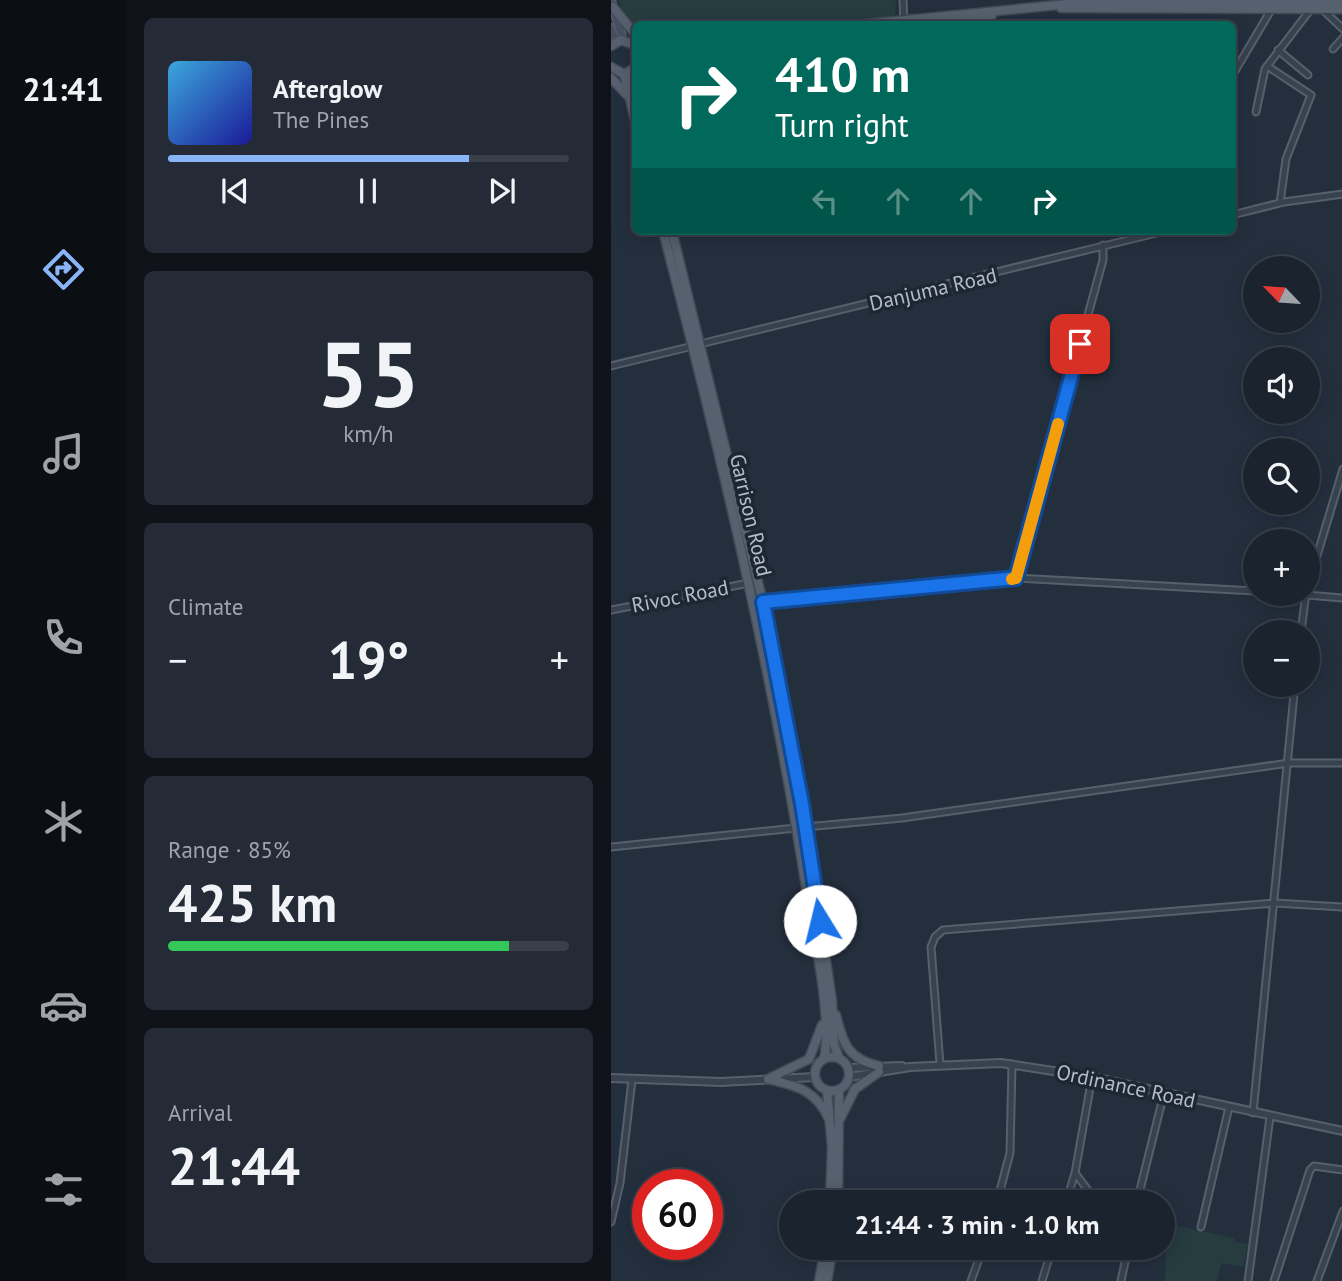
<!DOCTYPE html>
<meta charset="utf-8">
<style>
body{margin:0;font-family:"PT Sans",sans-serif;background:#242b36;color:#f1f3f6;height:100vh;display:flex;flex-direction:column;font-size:26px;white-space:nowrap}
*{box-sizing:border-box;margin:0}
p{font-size:23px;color:#a0a4aa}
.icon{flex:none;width:38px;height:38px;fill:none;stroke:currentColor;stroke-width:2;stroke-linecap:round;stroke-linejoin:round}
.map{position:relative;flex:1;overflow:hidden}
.drawer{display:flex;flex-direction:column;gap:18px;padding:18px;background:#0f1319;width:485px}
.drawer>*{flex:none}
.top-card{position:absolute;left:21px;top:21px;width:604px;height:214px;border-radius:10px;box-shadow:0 4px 18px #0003,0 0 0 2px #39404a;background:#00695c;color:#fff;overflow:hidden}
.needle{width:46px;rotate:295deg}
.tools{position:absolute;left:632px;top:256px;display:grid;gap:14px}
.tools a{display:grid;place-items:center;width:77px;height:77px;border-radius:50%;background:#1b232e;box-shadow:0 4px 18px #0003,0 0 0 2px #39404a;font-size:35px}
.speed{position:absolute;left:21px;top:1169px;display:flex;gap:14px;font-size:35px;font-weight:700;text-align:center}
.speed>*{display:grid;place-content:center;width:91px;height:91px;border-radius:50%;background:#1b232e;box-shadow:0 4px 18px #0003,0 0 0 2px #39404a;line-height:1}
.speed .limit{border:10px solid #d22;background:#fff;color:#111}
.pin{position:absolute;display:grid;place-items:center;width:60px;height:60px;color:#fff;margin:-30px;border-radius:14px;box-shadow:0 4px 10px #0006}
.me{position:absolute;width:77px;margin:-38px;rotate:351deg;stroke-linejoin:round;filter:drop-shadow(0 0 5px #0008)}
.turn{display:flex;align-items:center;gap:24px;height:147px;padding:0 28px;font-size:32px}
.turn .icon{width:91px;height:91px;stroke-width:2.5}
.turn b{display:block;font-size:49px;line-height:60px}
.lanes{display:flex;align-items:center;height:66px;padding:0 28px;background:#0003;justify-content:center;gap:35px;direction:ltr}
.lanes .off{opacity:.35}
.big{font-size:52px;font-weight:600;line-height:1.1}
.drawer .card{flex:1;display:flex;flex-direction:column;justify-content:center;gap:10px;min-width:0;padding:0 24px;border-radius:10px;background:#242b36}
.drawer .dial{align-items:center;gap:0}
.dial b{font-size:91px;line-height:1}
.song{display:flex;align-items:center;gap:21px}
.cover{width:84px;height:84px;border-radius:10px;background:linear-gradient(135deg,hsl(200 70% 55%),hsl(240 70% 35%))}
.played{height:7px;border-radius:4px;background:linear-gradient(90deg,#8ab4f8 75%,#39404a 75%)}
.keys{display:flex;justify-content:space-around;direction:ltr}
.heat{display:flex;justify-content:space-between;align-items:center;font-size:38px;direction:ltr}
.charge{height:10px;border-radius:5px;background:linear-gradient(90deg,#34c759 85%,#39404a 0)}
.trip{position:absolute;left:168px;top:1190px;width:396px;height:70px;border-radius:35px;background:#1b232e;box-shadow:0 4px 18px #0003,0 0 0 2px #39404a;font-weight:600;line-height:70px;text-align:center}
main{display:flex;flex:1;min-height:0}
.menu{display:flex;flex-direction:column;width:126px;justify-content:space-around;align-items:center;background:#0b0e12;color:#a0a4aa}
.menu .icon{width:49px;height:49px}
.menu .on{color:#8ab4f8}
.menu b{font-size:32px;color:#f1f3f6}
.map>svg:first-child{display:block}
</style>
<main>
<nav class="menu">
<b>21:41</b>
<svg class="icon on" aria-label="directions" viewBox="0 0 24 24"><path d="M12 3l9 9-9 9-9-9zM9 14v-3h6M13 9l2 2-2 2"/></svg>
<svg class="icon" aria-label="music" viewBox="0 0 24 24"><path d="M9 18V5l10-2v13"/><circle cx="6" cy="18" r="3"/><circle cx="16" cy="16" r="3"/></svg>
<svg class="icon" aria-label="phone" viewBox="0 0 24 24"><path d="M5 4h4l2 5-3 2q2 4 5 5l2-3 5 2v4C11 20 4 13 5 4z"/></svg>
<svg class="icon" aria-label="climate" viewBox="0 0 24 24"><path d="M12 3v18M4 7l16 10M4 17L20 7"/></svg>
<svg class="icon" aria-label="car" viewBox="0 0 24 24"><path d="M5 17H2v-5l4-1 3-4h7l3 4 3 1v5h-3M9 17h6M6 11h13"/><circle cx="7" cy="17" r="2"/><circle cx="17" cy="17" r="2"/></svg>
<svg class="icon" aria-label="filters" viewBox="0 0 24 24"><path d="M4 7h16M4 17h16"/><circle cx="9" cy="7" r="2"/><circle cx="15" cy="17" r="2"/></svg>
</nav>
<section class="drawer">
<div class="card">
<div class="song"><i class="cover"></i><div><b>Afterglow</b><p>The Pines</p></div></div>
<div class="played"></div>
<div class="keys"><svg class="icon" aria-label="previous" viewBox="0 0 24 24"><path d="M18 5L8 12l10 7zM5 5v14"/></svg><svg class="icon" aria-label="pause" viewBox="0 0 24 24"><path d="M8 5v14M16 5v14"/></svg><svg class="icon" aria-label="next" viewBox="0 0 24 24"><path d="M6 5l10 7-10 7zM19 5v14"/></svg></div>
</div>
<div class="card dial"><b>55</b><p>km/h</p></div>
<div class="card"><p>Climate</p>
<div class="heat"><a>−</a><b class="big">19°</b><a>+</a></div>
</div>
<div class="card"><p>Range · 85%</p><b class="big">425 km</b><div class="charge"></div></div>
<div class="card"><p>Arrival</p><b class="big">21:44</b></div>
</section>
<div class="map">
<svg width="732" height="1281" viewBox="0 0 732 1281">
<rect width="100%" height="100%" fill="#242f3e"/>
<path fill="#263c3f" d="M8,0H285L284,16L204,24H24V30L12,15Z
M556,1224L623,1238L624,1242L637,1244L632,1267L610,1263L606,1281H554Z"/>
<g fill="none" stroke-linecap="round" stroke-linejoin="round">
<defs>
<path id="minor" d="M292,0L293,24
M712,10L732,29
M722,49L732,38
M667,50L697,75
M656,66L700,95L675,159L669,203
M621,76L660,10
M645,112L654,69L699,10
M621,215L673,202L732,194
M89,344L554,231
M0,366L82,346
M405,578L492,260V245
M696,589L732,469
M673,593L732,598
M152,602L405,578L644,591
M0,610L138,583
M690,632L695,593
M195,827L291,818L678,763H732
M0,847L185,828
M329,1064L320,947L324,937L332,930L664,903L732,907
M642,1113L684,684
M464,1173L486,1202
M386,1202L399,1153L401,1064
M455,1202L464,1173L481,1077
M526,1202L553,1093
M0,1222L9,1183L21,1080
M590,1227L618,1107
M404,1248L438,1257
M360,1281L372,1248
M431,1281L441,1248
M510,1281L517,1248
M637,1281L659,1117
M663,1281L699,1170L703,1166L732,1170
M706,1281L732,1211"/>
<path id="tertiary" d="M237,1068L291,1066
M238,1077L299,1067L390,1063L481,1077L732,1131
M0,1078L110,1082L204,1077"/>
<path id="secondary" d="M0,0L12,40
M0,28L4,42"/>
<path id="primary" d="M2,7L24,34
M450,8L732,9
M255,24L477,2L732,3
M301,24L381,15
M0,46L10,40L24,45
M0,67L13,74L24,68
M20,71L24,93
M13,74L24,120
M0,78L17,96
M52,231C108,446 159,661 194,881C201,926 222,1017 213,1059
M61,231L157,623L195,827L221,1001L223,1044L228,1058
M225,1015C232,1044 237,1059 268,1066
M204 1074a17 17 0 1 1 34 0a17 17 0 1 1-34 0Z
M157,1079L198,1059L211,1025
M157,1079C186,1086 205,1090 218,1119
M216,1091L221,1148L219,1202
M229,1119L244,1089L268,1072
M227,1202L228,1090
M208,1281L214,1248
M216,1281L222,1248"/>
</defs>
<use href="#minor" stroke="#565f6c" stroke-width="9"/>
<use href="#tertiary" stroke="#565f6c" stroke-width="10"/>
<use href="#secondary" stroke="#565f6c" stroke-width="10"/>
<use href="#primary" stroke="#414a57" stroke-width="11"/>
<use href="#minor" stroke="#38414e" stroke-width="5"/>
<use href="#tertiary" stroke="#38414e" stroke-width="6"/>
<use href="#secondary" stroke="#465061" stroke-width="7"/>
<use href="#primary" stroke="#56606e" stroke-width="8"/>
</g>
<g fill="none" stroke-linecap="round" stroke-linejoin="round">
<defs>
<path id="route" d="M209,921L191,804L152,602L405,578L469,344"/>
</defs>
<use href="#route" stroke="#114b97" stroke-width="18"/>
<use href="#route" stroke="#1a73e8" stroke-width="12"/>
<path stroke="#f59e0b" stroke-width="12" d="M401,579L405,578L447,424"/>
</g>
<g text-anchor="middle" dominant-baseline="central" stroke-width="7" stroke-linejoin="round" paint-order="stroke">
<g font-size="21" fill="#b4bcc9" stroke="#1d2633">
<text transform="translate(322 289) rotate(-13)">Danjuma Road</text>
<text transform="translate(140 515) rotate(77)">Garrison Road</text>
<text transform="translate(69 596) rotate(-11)">Rivoc Road</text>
<text transform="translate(515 1086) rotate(12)">Ordinance Road</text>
</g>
</g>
</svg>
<div class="tools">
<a><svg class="needle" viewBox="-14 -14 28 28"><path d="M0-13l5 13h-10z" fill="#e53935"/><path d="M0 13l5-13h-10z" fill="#a0a4aa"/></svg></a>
<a><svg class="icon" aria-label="sound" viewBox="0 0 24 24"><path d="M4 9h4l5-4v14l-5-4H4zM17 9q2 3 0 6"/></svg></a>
<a><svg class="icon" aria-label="search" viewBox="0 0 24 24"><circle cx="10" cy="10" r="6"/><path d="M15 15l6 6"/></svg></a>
<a>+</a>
<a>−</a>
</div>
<div class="speed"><div class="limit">60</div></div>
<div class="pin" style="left:469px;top:344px;background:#d93025"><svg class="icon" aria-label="arrive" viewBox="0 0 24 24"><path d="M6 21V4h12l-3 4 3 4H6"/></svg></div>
<svg class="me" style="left:209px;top:921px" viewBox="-20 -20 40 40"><circle r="19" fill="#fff"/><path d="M0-13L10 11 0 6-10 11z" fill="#1a73e8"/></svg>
<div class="trip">21:44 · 3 min · 1.0 km</div>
<div class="top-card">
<div class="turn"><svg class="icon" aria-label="right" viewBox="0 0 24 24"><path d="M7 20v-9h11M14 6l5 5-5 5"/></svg><div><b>410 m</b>Turn right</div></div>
<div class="lanes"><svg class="icon off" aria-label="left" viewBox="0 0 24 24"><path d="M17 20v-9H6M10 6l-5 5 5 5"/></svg><svg class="icon off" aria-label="ahead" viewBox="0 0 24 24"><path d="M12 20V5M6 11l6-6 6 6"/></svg><svg class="icon off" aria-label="ahead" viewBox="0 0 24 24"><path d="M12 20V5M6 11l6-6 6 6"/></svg><svg class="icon" aria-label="right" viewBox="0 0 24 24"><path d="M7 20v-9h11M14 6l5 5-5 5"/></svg></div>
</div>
</div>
</main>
